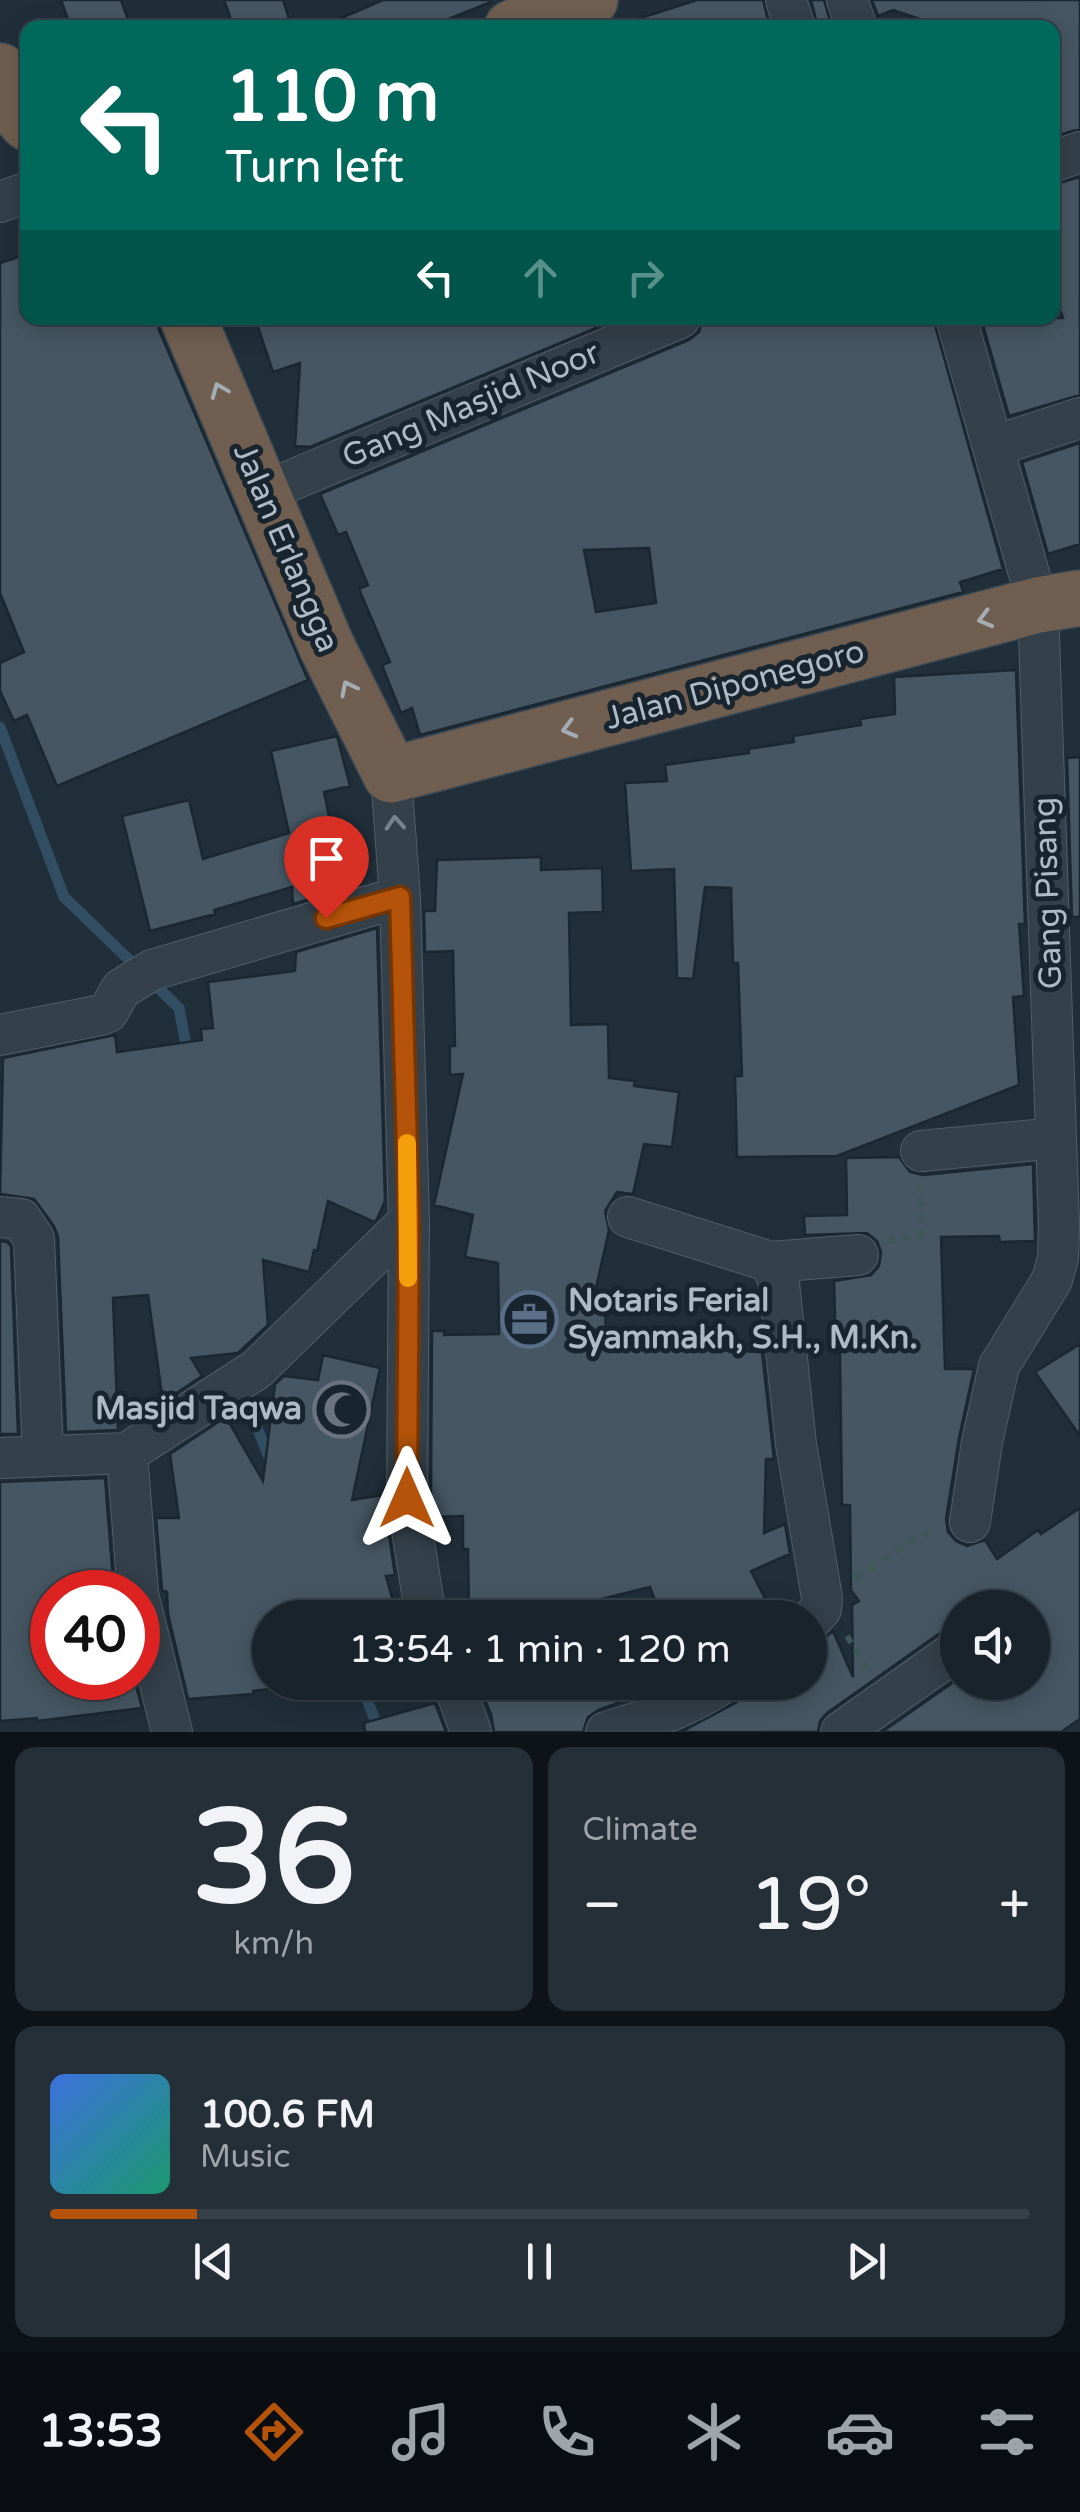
<!DOCTYPE html>
<meta charset="utf-8">
<style>
body{margin:0;font-family:"Varela Round",sans-serif;background:#252f38;color:#f1f3f6;height:100vh;display:flex;flex-direction:column;font-size:38px;white-space:nowrap}
*{box-sizing:border-box;margin:0}
p{font-size:32px;color:#9fa4a9}
.icon{flex:none;width:55px;height:55px;fill:none;stroke:currentColor;stroke-width:2;stroke-linecap:round;stroke-linejoin:round}
.map{position:relative;height:1732px;overflow:hidden}
.side{display:flex;flex-direction:column;gap:15px;padding:15px;background:#0d1318;flex:1}
.side>*{flex:none}
.banner{position:absolute;left:20px;top:20px;width:1040px;height:305px;border-radius:20px;box-shadow:0 5px 25px #0003,0 0 0 2px #364048;background:#00695c;color:#fff;overflow:hidden}
.buttons{position:absolute;left:940px;top:1590px;display:grid;gap:20px}
.buttons a{display:grid;place-items:center;width:110px;height:110px;border-radius:50%;background:#18232c;box-shadow:0 5px 25px #0003,0 0 0 2px #364048;font-size:50px}
.speed{position:absolute;left:30px;top:1570px;display:flex;gap:20px;font-size:50px;font-weight:700;text-align:center}
.speed>*{display:grid;place-content:center;width:130px;height:130px;border-radius:50%;background:#18232c;box-shadow:0 5px 25px #0003,0 0 0 2px #364048;line-height:1}
.speed .limit{border:15px solid #d22;background:#fff;color:#111}
.pin{position:absolute;display:grid;place-items:center;width:85px;height:85px;color:#fff;margin:-102px -42px;border-radius:50% 50% 50% 0;rotate:-45deg;box-shadow:0 0 10px #0007}
.pin .icon{rotate:45deg}
.me{position:absolute;width:110px;margin:-55px;rotate:0deg;stroke-linejoin:round;filter:drop-shadow(0 0 8px #0008)}
.turn{display:flex;align-items:center;gap:35px;height:210px;padding:0 40px;font-size:45px}
.turn .icon{width:130px;height:130px;stroke-width:2.5}
.turn b{display:block;font-size:70px;line-height:85px}
.lanes{display:flex;align-items:center;height:95px;padding:0 40px;background:#0003;justify-content:center;gap:50px;direction:ltr}
.lanes .off{opacity:.35}
.big{font-size:75px;font-weight:600;line-height:1.1}
.side .widget{flex:1;display:flex;flex-direction:column;justify-content:center;gap:15px;min-width:0;padding:0 35px;border-radius:20px;background:#252f38}
.side .dial{align-items:center;gap:0}
.dial b{font-size:130px;line-height:1}
.song{display:flex;align-items:center;gap:30px}
.cover{width:120px;height:120px;border-radius:15px;background:linear-gradient(135deg,hsl(220 70% 55%),hsl(160 70% 35%))}
.played{height:10px;border-radius:5px;background:linear-gradient(90deg,#b45309 15%,#364048 15%)}
.keys{display:flex;justify-content:space-around;direction:ltr}
.heat{display:flex;justify-content:space-between;align-items:center;font-size:55px;direction:ltr}
.side .tiles{flex:1;display:grid;gap:15px;grid-template-columns:1fr 1fr}
.widget:last-child{grid-column:span 2}
.trip{position:absolute;left:252px;top:1600px;width:575px;height:100px;border-radius:50px;background:#18232c;box-shadow:0 5px 25px #0003,0 0 0 2px #364048;font-weight:600;line-height:100px;text-align:center}
.dock{display:flex;height:160px;justify-content:space-around;align-items:center;background:#0a0e12;color:#9fa4a9}
.dock .icon{width:70px;height:70px}
.dock .selected{color:#b45309}
.dock b{font-size:45px;color:#f1f3f6}
.map>svg:first-child{display:block}
</style>
<div class="map">
<svg width="1080" height="1732" viewBox="0 0 1080 1732">
<rect width="100%" height="100%" fill="#202f3a"/>
<g fill="none" stroke-linecap="round" stroke-linejoin="round">
<path stroke="#324e62" stroke-width="11" d="M0,727L64,897L179,1008L188,1056
M242,1390L272,1465
M360,1682L380,1732"/>
</g>
<path fill="#465763" stroke="#1b2731" stroke-width="2.5" fill-rule="evenodd" d="M61,0H121L131,28H71Z
M224,0H283L292,28H234Z
M383,0H490L491,2L426,28H318Z
M697,0H763L770,28H632L631,21Z
M811,0H824L832,28H818Z
M872,0H1080V129L1052,137V28H947L893,10L878,16Z
M1080,177V395L1009,416L981,318H1063L1052,287V185Z
M28,254V318H157L159,330L308,680L57,786L27,715L14,721L0,691V663L24,652L0,593V263Z
M255,318H620L310,447L295,446L300,363L273,372Z
M703,318H933L1003,569L960,582L963,592L420,735L412,708L401,713L382,665L390,662L359,589L368,585L346,532L338,535L320,494L689,340L699,332ZM649,548L656,603L596,612L584,550Z
M1080,443V544L1048,554L1022,462Z
M1016,670L1025,924H1019L1024,996L1013,997L1019,1085L837,1156L737,1157L735,1076H742L738,963H733L731,888L705,887L693,979L677,978L674,869L631,871L625,783L667,781L665,765L749,753L748,749L794,742L793,736L861,725L860,719L895,714L894,677Z
M337,736L350,786L324,792L344,889L293,904L292,887L214,910L215,914L150,931L122,816L189,800L203,859L289,833L271,751Z
M1080,757V917H1072L1067,758Z
M541,857V870L602,868L603,912L569,913L571,1025L608,1024L609,1078L635,1081L634,1086L679,1092L672,1147L644,1144L633,1194L617,1192L605,1211L609,1230L594,1297L605,1296L606,1346L762,1352L774,1459H766L764,1533L785,1524L790,1554L751,1571L775,1618H662L650,1587L574,1606L575,1618H469L468,1549H463V1516L434,1517L431,1496L432,1331H444V1335L499,1334L498,1263L465,1257L473,1215L434,1205L463,1074L450,1075V1046H455L453,951L425,952L424,911H435L437,860Z
M377,928L385,1201L377,1219L374,1222L328,1201L317,1251L314,1250L309,1272L263,1260L268,1325L238,1353L191,1358L202,1376L163,1402L148,1295L113,1298L118,1430L66,1432L58,1237L54,1226L34,1199L0,1194L3,1058L115,1035L117,1052L202,1040L201,1029L213,1028L208,982L295,971L296,952Z
M899,1157L910,1172L923,1175L1033,1164L1035,1241L1000,1242L999,1236L941,1237L945,1369H974L959,1438L946,1519L948,1532L956,1541L967,1546L985,1540L997,1559L1038,1530L1041,1534L1080,1508V1719L1061,1732H882L958,1679V1682H1032V1608H958V1627L943,1631L827,1713L820,1721L818,1732H681L737,1702L745,1693L747,1682H810V1644L818,1643L833,1631L853,1677L852,1605L859,1601L851,1590L850,1505H842L840,1353H836L834,1281L871,1275L879,1266L881,1252L877,1241L867,1233L805,1235L804,1216L847,1215L846,1158Z
M0,1241L7,1242L11,1246L18,1434H0Z
M1080,1344V1436L1035,1372Z
M323,1355L380,1368L352,1500L383,1495L395,1575L386,1576L395,1608L357,1618H270V1689L253,1691V1694L188,1699L168,1614L167,1592L162,1590L156,1518H179L170,1454L226,1417L263,1481L275,1384L284,1376L318,1380Z
M105,1478L114,1592H52V1678H134L142,1708L37,1721V1718L0,1721V1482Z
M539,1682H676L598,1710L588,1717L583,1732H494L491,1714L481,1691L491,1688V1683Z
M435,1703L446,1732H365L364,1723Z"/>
<g fill="none" stroke-linecap="round" stroke-linejoin="round">
<defs>
<path id="minor" d="M786,0L795,28
M847,0L857,28
M1052,162L1080,152
M0,202L28,192
M956,318L1038,605L1059,1225L1058,1258L1052,1280L999,1366L982,1442L970,1522
M995,446L1080,418
M261,493L680,318
M391,775L400,897L409,1221L407,1498L423,1599L429,1618
M0,1035L101,1015L108,1012L121,989L152,970L400,897
M921,1151L1056,1138
M0,1217L21,1219L34,1239L43,1456
M628,1217L771,1262L779,1283L796,1444L822,1598L821,1609L810,1621
M771,1262L858,1255
M127,1453L138,1594L172,1732
M0,1458L127,1453L257,1369L409,1221
M453,1682L471,1732
M606,1732C648,1719 688,1708 724,1682
M841,1732L957,1650"/>
<path id="highway" d="M512,28L590,0
M0,71L19,113L28,123
M188,318L327,647L391,775L1038,605L1080,598"/>
</defs>
<use href="#minor" stroke="#515e68" stroke-width="42"/>
<use href="#highway" stroke="#3e4b55" stroke-width="58"/>
<path stroke="#3f5756" stroke-width="6" stroke-dasharray="8 8" stroke-linecap="butt" d="M887,1241L919,1236L923,1232L921,1187
M855,1578L918,1537L935,1532
M847,1636L867,1668"/>
<use href="#minor" stroke="#34404a" stroke-width="40"/>
<use href="#highway" stroke="#705f50" stroke-width="55"/>
</g>
<defs><path id="oneway-chevron" d="M-2-3.5L2.5 0L-2 3.5" fill="none" stroke-width="1.6" stroke-linecap="round" stroke-linejoin="round" transform="scale(2.5)"/></defs>
<g stroke="#a5adb4">
<use href="#oneway-chevron" transform="translate(219 390) rotate(-112)"/>
<use href="#oneway-chevron" transform="translate(985 619) rotate(165)"/>
<use href="#oneway-chevron" transform="translate(348 688) rotate(-117)"/>
<use href="#oneway-chevron" transform="translate(569 729) rotate(165)"/>
</g>
<use stroke="#77848e" href="#oneway-chevron" transform="translate(395 823) rotate(-94)"/>
<g fill="none" stroke-linecap="round" stroke-linejoin="round">
<defs>
<path id="route" d="M326,918L400,897L409,1221L407,1498"/>
</defs>
<use href="#route" stroke="#753606" stroke-width="25"/>
<use href="#route" stroke="#b45309" stroke-width="18"/>
<path stroke="#f59e0b" stroke-width="18" d="M407,1143L408,1278"/>
</g>
<defs>
<symbol id="office-ring" viewBox="-11 -11 22 22"><circle r="9.5" fill="#19252e" stroke="#5c6f8a" stroke-width="1.5"/><path d="M-6-3h4V-5.5h4V-3h4V5H-6ZM-1-4.5V-3h2v-1.5ZM-6 0V1H6V0Z" fill="#5c6f8a"/></symbol>
<symbol id="mosque-ring" viewBox="-11 -11 22 22"><circle r="9.5" fill="#19252e" stroke="#6b7280" stroke-width="1.5"/><path d="M3.5-4.9A6 6 0 1 0 3.5 4.9A5 5 0 1 1 3.5-4.9Z" fill="#6b7280"/></symbol>
</defs>
<g fill-rule="evenodd">
<use href="#office-ring" x="498" y="1288" width="63" height="63"/>
<use href="#mosque-ring" x="310" y="1378" width="63" height="63"/>
</g>
<g text-anchor="middle" dominant-baseline="central" stroke-width="10" stroke-linejoin="round" paint-order="stroke">
<g font-size="32" fill="#aebbc6" stroke="#19252e">
<text transform="translate(471 405) rotate(-23)">Gang Masjid Noor</text>
<text transform="translate(286 548) rotate(67)">Jalan Erlangga</text>
<text transform="translate(735 685) rotate(-15)">Jalan Diponegoro</text>
<text transform="translate(1048 893) rotate(-92)">Gang Pisang</text>
</g>
<g font-size="32" font-weight="bold" fill="#aebbc6" stroke="#19252e" text-anchor="start">
<text x="568" y="1301">Notaris Ferial<tspan x="568" dy="37">Syammakh, S.H., M.Kn.</tspan></text>
<text x="302" y="1409" text-anchor="end">Masjid Taqwa</text>
</g>
</g>
</svg>
<div class="buttons">
<a><svg class="icon" aria-label="sound" viewBox="0 0 24 24"><path d="M4 9h4l5-4v14l-5-4H4zM17 9q2 3 0 6"/></svg></a>
</div>
<div class="speed"><div class="limit">40</div></div>
<div class="pin" style="left:326px;top:918px;background:#d93025"><svg class="icon" aria-label="arrive" viewBox="0 0 24 24"><path d="M6 21V4h12l-3 4 3 4H6"/></svg></div>
<svg class="me" style="left:407px;top:1498px" viewBox="-20 -20 40 40"><path d="M0-17L14 15 0 8-14 15z" fill="#b45309" stroke="#fff" stroke-width="4"/></svg>
<div class="trip">13:54 · 1 min · 120 m</div>
<div class="banner">
<div class="turn"><svg class="icon" aria-label="left" viewBox="0 0 24 24"><path d="M17 20v-9H6M10 6l-5 5 5 5"/></svg><div><b>110 m</b>Turn left</div></div>
<div class="lanes"><svg class="icon" aria-label="left" viewBox="0 0 24 24"><path d="M17 20v-9H6M10 6l-5 5 5 5"/></svg><svg class="icon off" aria-label="ahead" viewBox="0 0 24 24"><path d="M12 20V5M6 11l6-6 6 6"/></svg><svg class="icon off" aria-label="right" viewBox="0 0 24 24"><path d="M7 20v-9h11M14 6l5 5-5 5"/></svg></div>
</div>
</div>
<section class="side">
<div class="tiles">
<div class="widget dial"><b>36</b><p>km/h</p></div>
<div class="widget"><p>Climate</p>
<div class="heat"><a>−</a><b class="big">19°</b><a>+</a></div>
</div>
<div class="widget">
<div class="song"><i class="cover"></i><div><b>100.6 FM</b><p>Music</p></div></div>
<div class="played"></div>
<div class="keys"><svg class="icon" aria-label="previous" viewBox="0 0 24 24"><path d="M18 5L8 12l10 7zM5 5v14"/></svg><svg class="icon" aria-label="pause" viewBox="0 0 24 24"><path d="M8 5v14M16 5v14"/></svg><svg class="icon" aria-label="next" viewBox="0 0 24 24"><path d="M6 5l10 7-10 7zM19 5v14"/></svg></div>
</div>
</div>
</section>
<nav class="dock">
<b>13:53</b>
<svg class="icon selected" aria-label="directions" viewBox="0 0 24 24"><path d="M12 3l9 9-9 9-9-9zM9 14v-3h6M13 9l2 2-2 2"/></svg>
<svg class="icon" aria-label="music" viewBox="0 0 24 24"><path d="M9 18V5l10-2v13"/><circle cx="6" cy="18" r="3"/><circle cx="16" cy="16" r="3"/></svg>
<svg class="icon" aria-label="phone" viewBox="0 0 24 24"><path d="M5 4h4l2 5-3 2q2 4 5 5l2-3 5 2v4C11 20 4 13 5 4z"/></svg>
<svg class="icon" aria-label="climate" viewBox="0 0 24 24"><path d="M12 3v18M4 7l16 10M4 17L20 7"/></svg>
<svg class="icon" aria-label="car" viewBox="0 0 24 24"><path d="M5 17H2v-5l4-1 3-4h7l3 4 3 1v5h-3M9 17h6M6 11h13"/><circle cx="7" cy="17" r="2"/><circle cx="17" cy="17" r="2"/></svg>
<svg class="icon" aria-label="filters" viewBox="0 0 24 24"><path d="M4 7h16M4 17h16"/><circle cx="9" cy="7" r="2"/><circle cx="15" cy="17" r="2"/></svg>
</nav>
